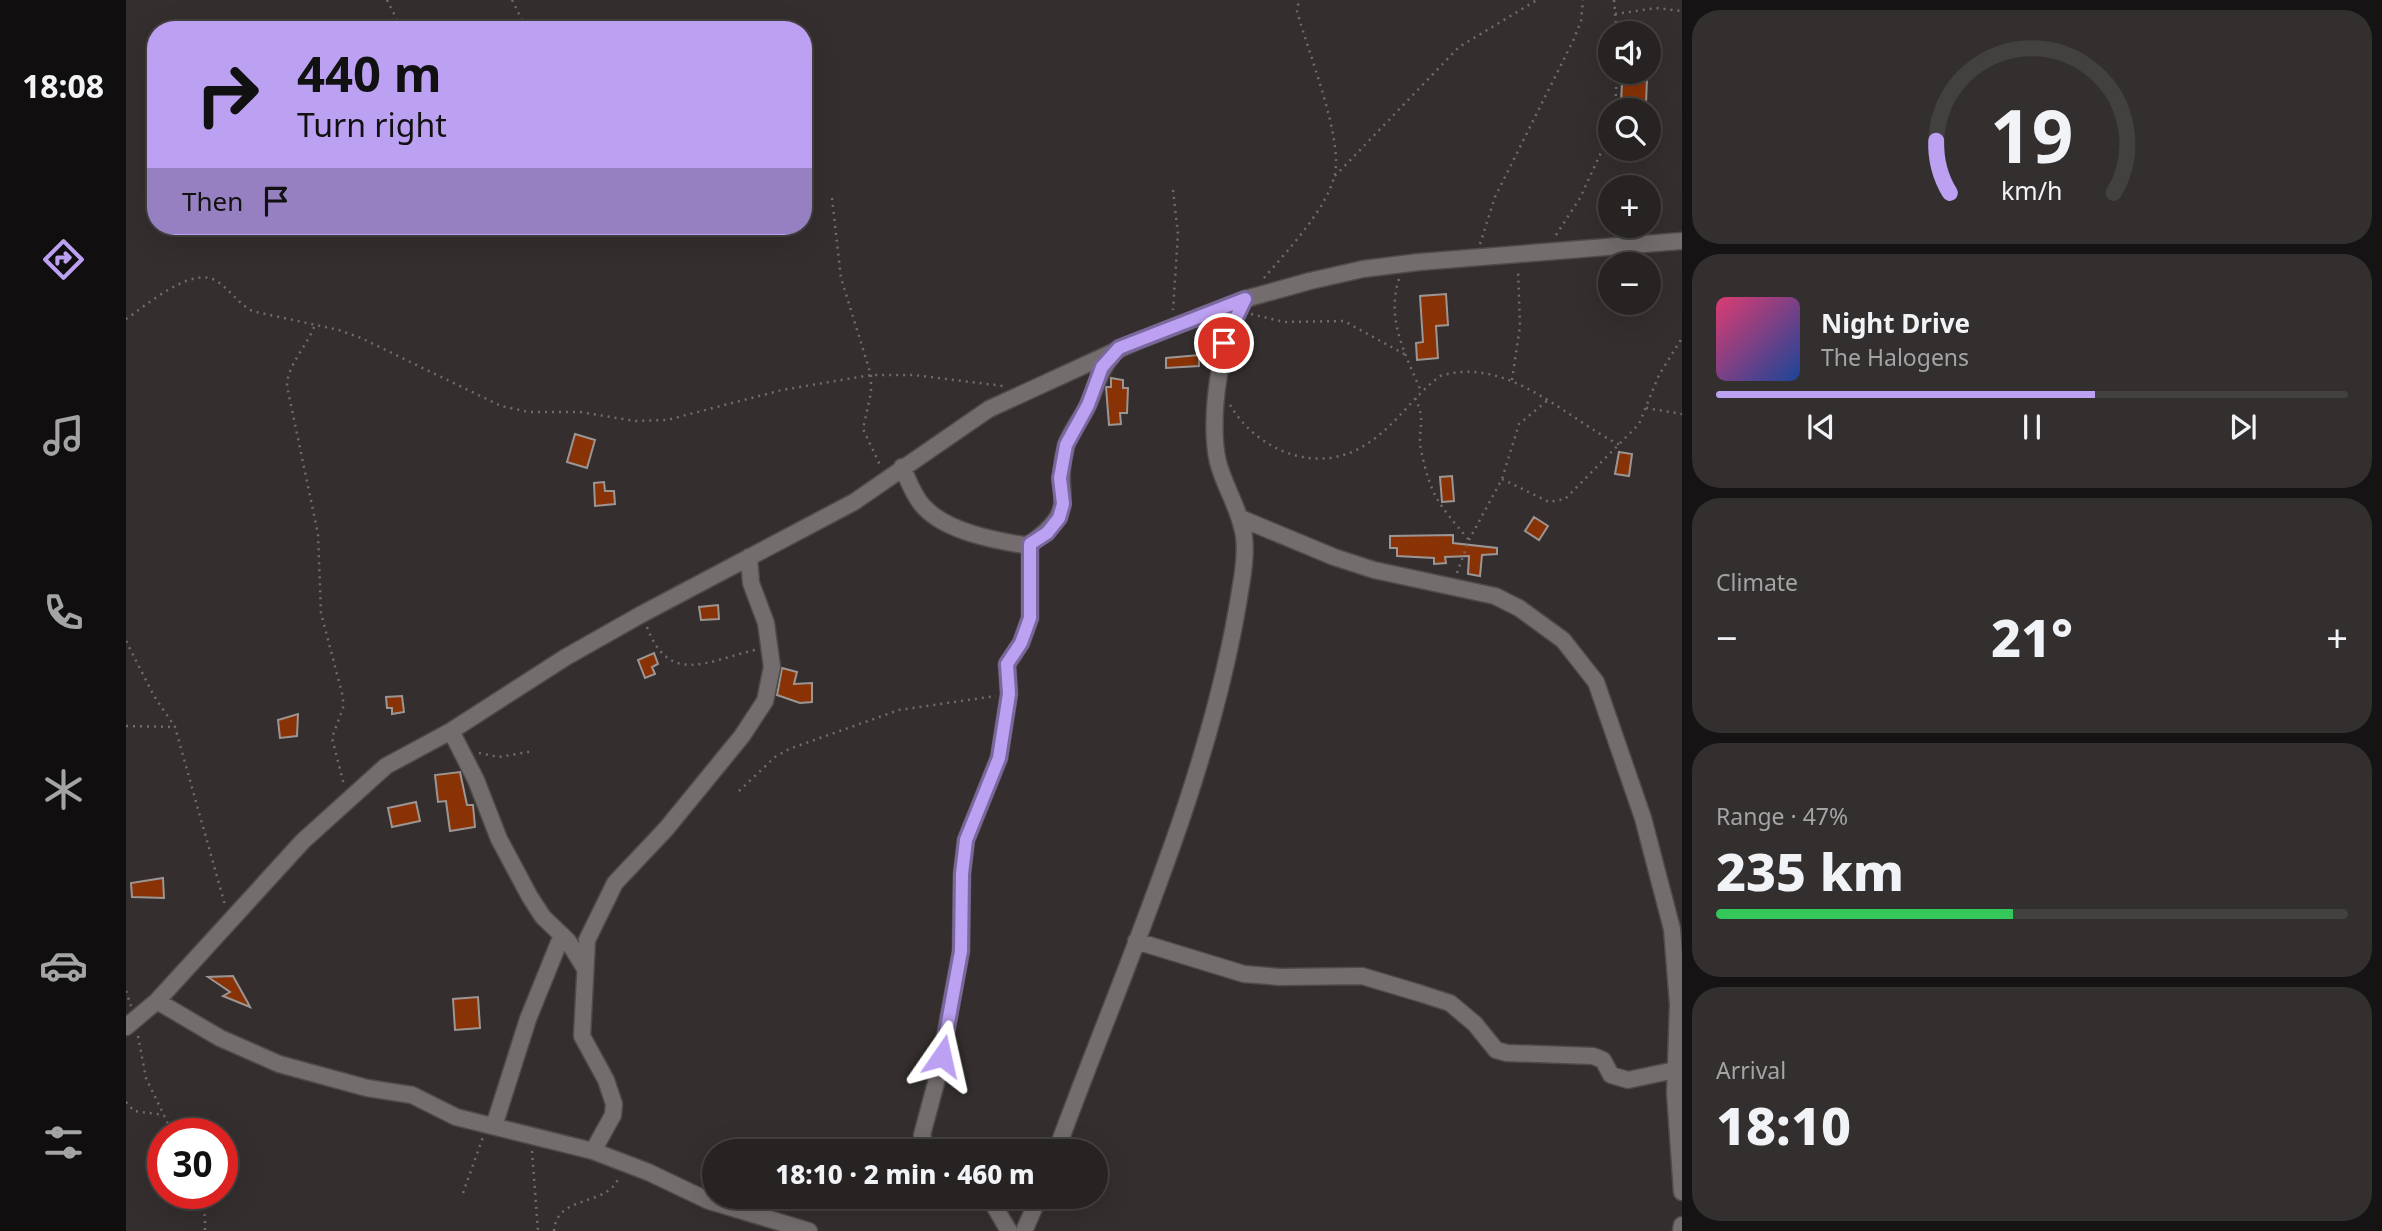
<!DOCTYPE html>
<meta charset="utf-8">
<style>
body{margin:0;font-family:"Noto Sans",sans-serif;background:#332f2f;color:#f1f3f6;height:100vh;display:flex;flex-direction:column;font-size:26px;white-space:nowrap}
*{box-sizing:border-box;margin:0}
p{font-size:23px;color:#a4a4a5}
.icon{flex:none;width:38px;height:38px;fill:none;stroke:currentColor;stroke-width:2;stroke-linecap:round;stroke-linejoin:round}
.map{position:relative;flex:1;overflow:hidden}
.panel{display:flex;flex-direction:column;gap:10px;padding:10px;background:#151313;width:700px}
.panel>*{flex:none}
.guide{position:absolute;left:21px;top:21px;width:665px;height:214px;border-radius:28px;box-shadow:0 7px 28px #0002,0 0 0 2px #434040;background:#bca0f2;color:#111;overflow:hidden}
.controls{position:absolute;left:1472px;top:21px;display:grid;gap:14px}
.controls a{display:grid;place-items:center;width:63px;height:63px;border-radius:50%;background:#272322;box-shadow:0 7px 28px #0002,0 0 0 2px #434040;font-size:35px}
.speed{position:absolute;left:21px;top:1118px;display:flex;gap:14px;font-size:35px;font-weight:700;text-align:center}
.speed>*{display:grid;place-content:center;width:91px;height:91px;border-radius:50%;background:#272322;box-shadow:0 7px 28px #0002,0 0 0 2px #434040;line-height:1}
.speed .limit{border:10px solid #d22;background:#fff;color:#111}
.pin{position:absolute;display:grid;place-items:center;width:60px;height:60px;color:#fff;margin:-30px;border:4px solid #fff;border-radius:50%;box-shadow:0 2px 7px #0007}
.me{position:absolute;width:77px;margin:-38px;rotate:11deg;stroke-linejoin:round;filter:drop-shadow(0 0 5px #0008)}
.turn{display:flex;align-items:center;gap:24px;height:147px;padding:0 35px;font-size:32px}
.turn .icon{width:91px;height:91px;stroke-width:2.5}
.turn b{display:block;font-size:49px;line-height:60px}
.then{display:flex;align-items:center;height:66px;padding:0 35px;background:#0003;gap:14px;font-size:26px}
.big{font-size:52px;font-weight:800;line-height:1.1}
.panel .widget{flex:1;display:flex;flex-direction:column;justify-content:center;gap:10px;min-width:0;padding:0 24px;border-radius:28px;background:#332f2f}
.panel .dial{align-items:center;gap:0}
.dial svg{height:182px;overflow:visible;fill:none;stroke:#434040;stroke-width:7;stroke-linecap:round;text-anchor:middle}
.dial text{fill:#f1f3f6;stroke:none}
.song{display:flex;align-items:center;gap:21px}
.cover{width:84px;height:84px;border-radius:10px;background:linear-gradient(135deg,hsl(340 70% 55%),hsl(220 70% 35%))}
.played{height:7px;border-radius:4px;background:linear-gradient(90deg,#bca0f2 60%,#434040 60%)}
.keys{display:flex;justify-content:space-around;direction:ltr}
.heat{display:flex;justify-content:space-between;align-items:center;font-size:38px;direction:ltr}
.charge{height:10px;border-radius:5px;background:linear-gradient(90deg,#34c759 47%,#434040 0)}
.trip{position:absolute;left:576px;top:1139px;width:406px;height:70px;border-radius:35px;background:#272322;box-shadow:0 7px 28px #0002,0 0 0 2px #434040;font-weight:800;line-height:70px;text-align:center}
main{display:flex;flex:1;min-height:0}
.tab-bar{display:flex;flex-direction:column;width:126px;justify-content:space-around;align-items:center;background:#100e0e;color:#a4a4a5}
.tab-bar .icon{width:49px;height:49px}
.tab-bar .selected{color:#bca0f2}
.tab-bar b{font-size:32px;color:#f1f3f6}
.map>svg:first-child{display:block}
</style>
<main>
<nav class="tab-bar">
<b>18:08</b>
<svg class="icon selected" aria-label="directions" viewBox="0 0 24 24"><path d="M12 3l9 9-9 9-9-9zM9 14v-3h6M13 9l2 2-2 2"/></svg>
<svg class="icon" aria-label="music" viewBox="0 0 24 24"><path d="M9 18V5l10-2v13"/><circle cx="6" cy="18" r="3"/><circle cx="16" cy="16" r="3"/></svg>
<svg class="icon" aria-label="phone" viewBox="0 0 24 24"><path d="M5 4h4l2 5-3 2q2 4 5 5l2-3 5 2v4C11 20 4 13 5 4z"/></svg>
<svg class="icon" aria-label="climate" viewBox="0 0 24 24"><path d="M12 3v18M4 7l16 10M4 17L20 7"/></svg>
<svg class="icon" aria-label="car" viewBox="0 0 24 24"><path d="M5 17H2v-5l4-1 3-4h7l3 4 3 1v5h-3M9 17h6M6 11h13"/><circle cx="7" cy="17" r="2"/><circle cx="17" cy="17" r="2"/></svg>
<svg class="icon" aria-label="filters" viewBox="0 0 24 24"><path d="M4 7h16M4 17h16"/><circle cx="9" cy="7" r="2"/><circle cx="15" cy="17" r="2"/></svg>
</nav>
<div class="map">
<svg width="1556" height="1231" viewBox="0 0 1556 1231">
<rect width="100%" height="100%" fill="#342f2e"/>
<path fill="#893206" stroke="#9b9694" stroke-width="2" d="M1510,78H1521L1520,104L1495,103L1496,83L1510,84Z
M1320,294L1322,325L1310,326L1312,358L1291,360L1290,343L1297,342L1294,296Z
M1073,355V366L1040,368V358Z
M985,378L997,380V388H1002L1001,413H994L995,424L983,425L980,387H985Z
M449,434L469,440L461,468L441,462Z
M1493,452L1506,454L1503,476L1489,474Z
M1326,476L1328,501L1316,502L1314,477Z
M478,482L479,491H488L489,504L469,506L468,483Z
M1408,517L1422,526L1413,540L1399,531Z
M1327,535V543L1371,548V554L1356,555L1354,576L1342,574L1343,556L1319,557L1320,563L1308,564V558L1271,556V548H1264V536Z
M592,605L593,619L575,620L573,607Z
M528,653L532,664L526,667L529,674L519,678L512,660Z
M656,668L671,672L668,684L686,683V702L674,703L651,695Z
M276,696L278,712L266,714V708H261L260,697Z
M172,714L171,736L154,738L152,720Z
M334,772L341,805H347L349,827L324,831L320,801L312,802L309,775Z
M290,802L294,821L266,827L262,808Z
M37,878L38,898L6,897L5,883Z
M107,976L122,1003L124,1007L97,996L104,992L82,977Z
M352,997L354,1028L329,1030L327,999Z"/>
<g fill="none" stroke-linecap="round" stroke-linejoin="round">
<defs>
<path id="minor" d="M776,467C782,479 787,495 797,506C820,532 871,541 904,546
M1114,518L1208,557L1248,570L1369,596L1393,608L1437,640L1470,682L1517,818L1546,929L1552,1004L1549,1093L1556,1192
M325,731L350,780L373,839L404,897L417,917L442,941L458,967
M1010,941L1118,974L1154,977L1236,976L1293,993L1324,1003L1349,1024L1370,1050L1381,1053L1467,1056L1477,1060L1485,1075L1502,1080L1549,1070
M31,1001L94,1038L153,1064L241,1088L286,1095L330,1117L467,1151L522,1172L583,1201L683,1231
M0,1027L31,1001L177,841L260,766L325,731L440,657L516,614L728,502L863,409L1009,342L1119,299L1184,281L1237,269L1293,262L1556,241
M368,1126L402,1019L436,935
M467,1151L487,1115L488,1104L480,1080L456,1036L461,940L489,883L540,829L616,736L639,701L646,667L640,623L625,583L623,557
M809,1152L799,1145L796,1135L811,1079L835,951L836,874L840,840L873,758L883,694L881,664L895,643L904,618V544C958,504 925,499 940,446C943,433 954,421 960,409C971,386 972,372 989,352
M930,1152C997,969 1086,778 1115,585C1118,568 1121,543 1116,527C1111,505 1098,485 1092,462C1082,421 1094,334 1119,299
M863,1197L883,1231
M898,1231L913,1197
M1555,1231L1556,1225"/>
</defs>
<use href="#minor" stroke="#4e4b4a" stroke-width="19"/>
<path stroke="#706c6b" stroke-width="2.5" stroke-dasharray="2 5" stroke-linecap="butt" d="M261,0L276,30
M386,0L401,30
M1488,0L1491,33
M1489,14L1530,8L1556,11
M1489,110L1491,72
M1209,176L1333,47L1411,0
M1047,190L1052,234L1047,310
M706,198L715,278L745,375V393L737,429L755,467
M1430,235L1454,198L1484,133
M1354,244L1369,197L1447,41L1455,21L1457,0
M1138,278C1161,251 1198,212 1208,178C1219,141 1181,50 1171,11L1173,0
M1273,279C1260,319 1279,353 1294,389
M1125,314L1158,322L1218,321L1280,355
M0,319C21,305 67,264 92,282C105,291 112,303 126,311L213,330L235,338L375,406L403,412H454L509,421L541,420L656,390L745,375H788L877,386
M188,327C180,347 161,366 161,386L192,534L195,613L217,697V708L206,738L218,785
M1386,380L1394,326L1392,269
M1289,398C1301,422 1291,429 1295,450C1305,497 1312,503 1342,539
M1104,405C1130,449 1187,474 1234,448C1266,431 1286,397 1314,376C1382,355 1439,418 1494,445
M1520,408L1556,414
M1376,479L1423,502L1439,499L1513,424L1533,375L1556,338
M1331,573L1343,540L1376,479L1393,424L1422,400
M521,627C543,686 581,661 629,650
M0,641L28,696L49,727L99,905
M0,726L49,727
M353,753L373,757L408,751
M613,791L649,757L663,749L773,710L870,696
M0,991L5,1006
M12,1036L20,1078L47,1134
M0,1102L8,1111L38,1115
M406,1151L412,1231
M337,1193L357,1137
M72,1194L79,1216V1231
M428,1231C431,1193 481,1208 493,1177"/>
<use href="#minor" stroke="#736e6d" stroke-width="16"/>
</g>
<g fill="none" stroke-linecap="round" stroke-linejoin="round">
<defs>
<path id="route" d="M816,1056L835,951L836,874L840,840L873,758L883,694L881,664L895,643L904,618V544L921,533L933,518L937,504L934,478L940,445L962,405L976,367L993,348L1119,299L1098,343"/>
</defs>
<use href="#route" stroke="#7a689d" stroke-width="18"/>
<use href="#route" stroke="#bca0f2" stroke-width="12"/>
</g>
</svg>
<div class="controls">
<a><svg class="icon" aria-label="sound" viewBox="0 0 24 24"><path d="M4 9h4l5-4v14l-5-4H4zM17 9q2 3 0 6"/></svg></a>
<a><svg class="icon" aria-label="search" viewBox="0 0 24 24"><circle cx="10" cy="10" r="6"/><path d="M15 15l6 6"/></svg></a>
<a>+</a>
<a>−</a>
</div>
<div class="speed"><div class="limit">30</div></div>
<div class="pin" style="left:1098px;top:343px;background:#d93025"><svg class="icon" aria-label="arrive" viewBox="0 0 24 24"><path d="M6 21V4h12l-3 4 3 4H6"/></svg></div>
<svg class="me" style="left:816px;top:1056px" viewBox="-20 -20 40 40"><path d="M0-17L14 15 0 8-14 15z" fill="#bca0f2" stroke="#fff" stroke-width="4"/></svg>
<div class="trip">18:10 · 2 min · 460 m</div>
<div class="guide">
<div class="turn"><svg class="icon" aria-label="right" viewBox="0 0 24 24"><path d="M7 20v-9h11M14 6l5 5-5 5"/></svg><div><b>440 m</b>Turn right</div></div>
<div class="then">Then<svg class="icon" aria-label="arrive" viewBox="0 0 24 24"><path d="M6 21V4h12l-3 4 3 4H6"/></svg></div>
</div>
</div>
<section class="panel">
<div class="widget dial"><svg viewBox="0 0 100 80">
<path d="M14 69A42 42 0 1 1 86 69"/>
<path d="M14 69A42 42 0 0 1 8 46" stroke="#bca0f2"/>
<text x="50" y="56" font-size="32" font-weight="700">19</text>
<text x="50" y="72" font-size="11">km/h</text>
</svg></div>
<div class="widget">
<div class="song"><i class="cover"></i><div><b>Night Drive</b><p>The Halogens</p></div></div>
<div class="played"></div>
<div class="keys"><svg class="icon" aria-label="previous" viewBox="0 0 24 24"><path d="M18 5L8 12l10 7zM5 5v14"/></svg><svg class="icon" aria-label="pause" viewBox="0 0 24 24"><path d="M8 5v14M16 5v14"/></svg><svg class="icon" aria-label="next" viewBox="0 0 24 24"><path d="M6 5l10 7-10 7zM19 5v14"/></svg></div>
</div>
<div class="widget"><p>Climate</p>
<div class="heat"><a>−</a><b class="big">21°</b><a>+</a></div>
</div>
<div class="widget"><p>Range · 47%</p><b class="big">235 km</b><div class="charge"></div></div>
<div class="widget"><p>Arrival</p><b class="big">18:10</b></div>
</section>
</main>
